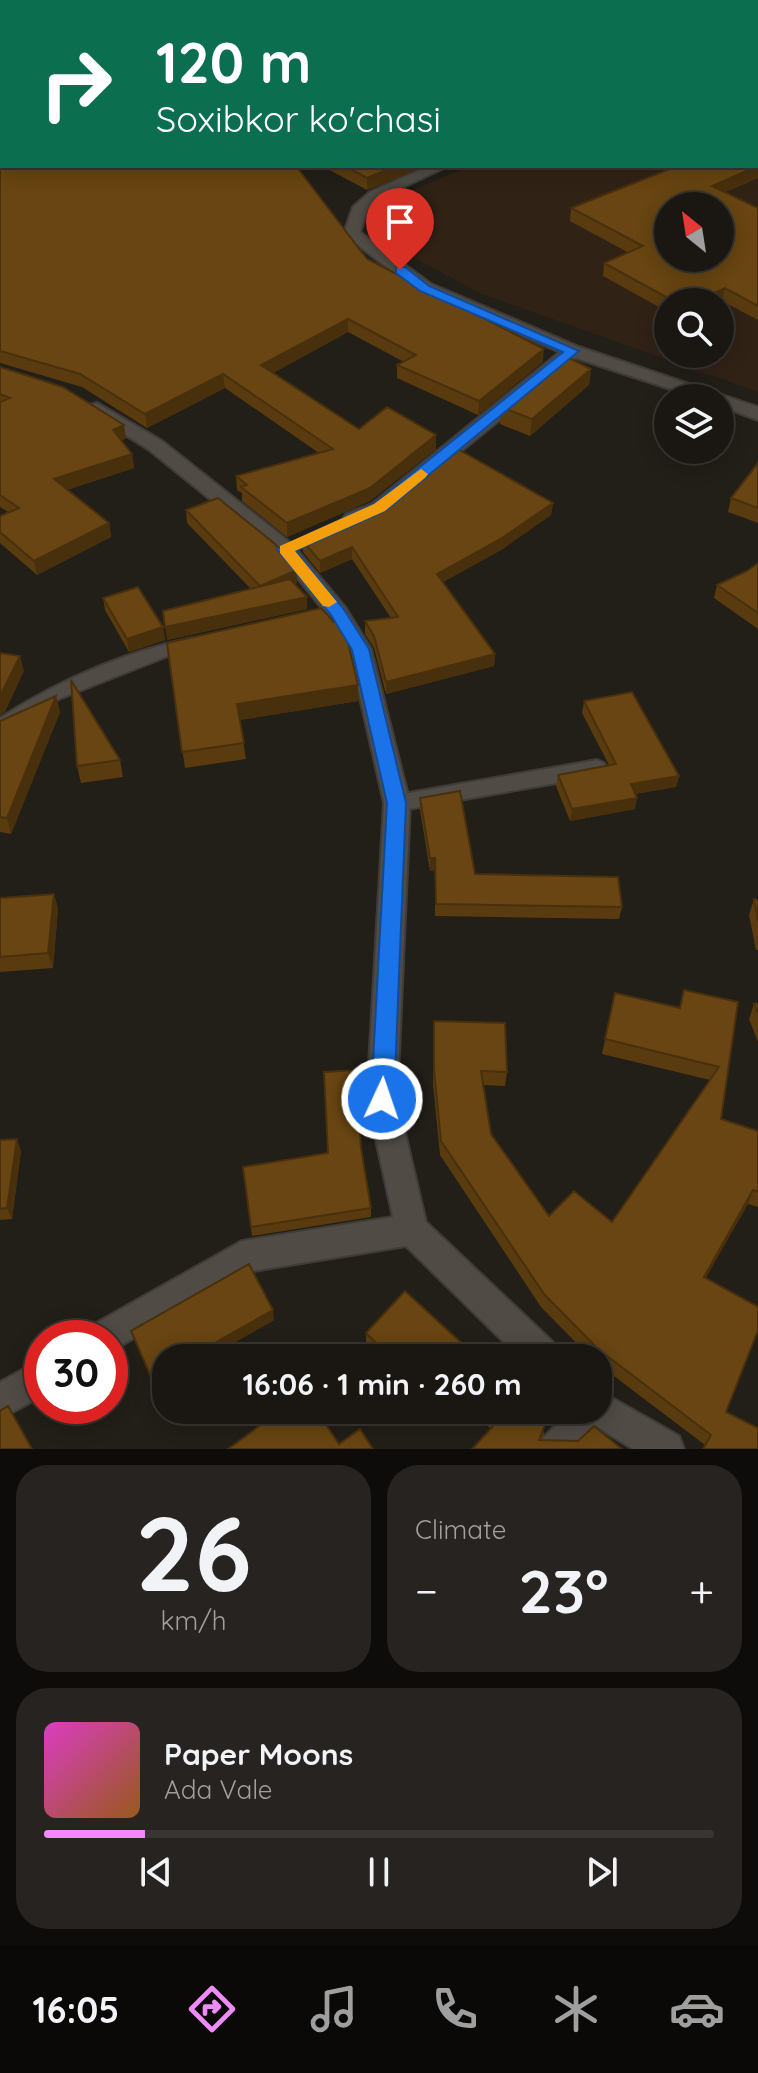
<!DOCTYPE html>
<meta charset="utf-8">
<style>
body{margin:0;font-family:Quicksand,sans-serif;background:#272320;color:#f1f3f6;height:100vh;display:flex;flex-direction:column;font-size:30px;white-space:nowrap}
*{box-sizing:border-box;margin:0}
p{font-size:26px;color:#9f9f9f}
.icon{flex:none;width:44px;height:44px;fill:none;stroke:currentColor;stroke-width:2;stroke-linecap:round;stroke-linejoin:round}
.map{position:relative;height:1449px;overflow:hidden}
.sheet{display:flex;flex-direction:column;gap:16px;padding:16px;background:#0e0c0a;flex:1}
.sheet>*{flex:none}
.banner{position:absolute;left:0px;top:0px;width:758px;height:168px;box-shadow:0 4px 20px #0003,0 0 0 2px #383532;background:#0b6e4f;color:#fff;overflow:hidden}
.needle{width:52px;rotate:330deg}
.controls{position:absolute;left:654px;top:192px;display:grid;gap:16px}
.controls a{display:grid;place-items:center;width:80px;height:80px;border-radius:50%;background:#1a1612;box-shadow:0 4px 20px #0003,0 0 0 2px #383532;font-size:40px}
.speed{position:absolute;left:24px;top:1320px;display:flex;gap:16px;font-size:40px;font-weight:700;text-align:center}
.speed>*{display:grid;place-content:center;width:104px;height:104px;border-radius:50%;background:#1a1612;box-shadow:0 4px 20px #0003,0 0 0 2px #383532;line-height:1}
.speed .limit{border:12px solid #d22;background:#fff;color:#111}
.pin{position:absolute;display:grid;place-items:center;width:68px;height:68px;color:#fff;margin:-82px -34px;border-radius:50% 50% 50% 0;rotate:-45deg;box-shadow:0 0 8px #0007}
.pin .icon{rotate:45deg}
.me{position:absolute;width:88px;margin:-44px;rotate:3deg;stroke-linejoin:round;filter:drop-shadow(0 0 6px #0008)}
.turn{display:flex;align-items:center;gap:28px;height:168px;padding:0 24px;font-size:36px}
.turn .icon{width:104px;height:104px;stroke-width:2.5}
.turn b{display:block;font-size:56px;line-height:68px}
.big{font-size:60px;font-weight:700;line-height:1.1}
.sheet .card{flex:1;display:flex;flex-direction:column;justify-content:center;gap:12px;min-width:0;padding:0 28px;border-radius:32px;background:#272320}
.sheet .dial{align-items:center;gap:0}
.dial b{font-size:104px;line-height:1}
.song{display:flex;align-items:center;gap:24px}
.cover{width:96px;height:96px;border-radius:12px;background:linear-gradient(135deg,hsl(310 70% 55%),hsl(30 70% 35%))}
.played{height:8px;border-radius:4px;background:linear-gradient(90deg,#ef8bf7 15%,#383532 15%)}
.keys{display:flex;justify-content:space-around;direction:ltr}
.heat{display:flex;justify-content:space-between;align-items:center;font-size:44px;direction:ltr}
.sheet .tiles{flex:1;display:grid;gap:16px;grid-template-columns:1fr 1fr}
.card:last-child{grid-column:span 2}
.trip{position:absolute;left:152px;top:1344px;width:460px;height:80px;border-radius:32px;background:#1a1612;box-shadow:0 4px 20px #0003,0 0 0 2px #383532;font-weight:700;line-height:80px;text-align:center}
.dock{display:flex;height:128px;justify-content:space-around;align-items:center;background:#0a0907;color:#9f9f9f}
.dock .icon{width:56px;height:56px}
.dock .on{color:#ef8bf7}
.dock b{font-size:36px;color:#f1f3f6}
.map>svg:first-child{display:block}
</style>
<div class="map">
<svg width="758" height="1449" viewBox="0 0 758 1449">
<rect width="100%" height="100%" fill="#221e18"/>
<path fill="#312216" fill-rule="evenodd" d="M758,162V392L482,294L376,238L387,201L470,166H756ZM668,206H720V258H668ZM668,302H720V354H668Z"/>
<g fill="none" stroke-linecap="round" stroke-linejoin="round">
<defs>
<path id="lane" d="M192,638L201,644L199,649L168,656L59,699L0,735V718C58,681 124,652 192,638Z
M597,760L604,763L607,768L604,773L597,776L397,811L390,809L386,803L390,797L397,795Z
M598,1398L602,1400L607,1410L602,1420L575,1449H539L543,1438L571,1410H598Z"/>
<path id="street" d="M428,166H448L380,198L368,209L360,232L431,284L579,347L758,407V420L720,406V398H698L576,358L386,512L360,524H346L343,519L346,514L372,504L560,352L419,292L346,236L344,233L353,207L370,192Z
M97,403L162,441L292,544L345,607L371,649L410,803L397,1099L426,1222L557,1346L562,1358H520L406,1246L247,1272L110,1352V1338H86L91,1326L242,1241L393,1217L367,1099L384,803L349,649L329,617L278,554L148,449L90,413L88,409L90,405Z
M42,1359V1396L0,1419V1382Z
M598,1390L679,1436L684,1449H633L586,1420L581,1410H598Z"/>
</defs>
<use href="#lane" stroke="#3f3b38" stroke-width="4"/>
<use href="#street" stroke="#3f3b38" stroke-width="4"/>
<use href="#lane" fill="#504b45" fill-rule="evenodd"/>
<use href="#street" fill="#504b45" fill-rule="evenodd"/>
</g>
<path fill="#593b0f" d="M0,0H758V91L756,92V2H2V9L0,8Z
M0,75H2V164H0Z
M756,92V93H758V178L725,192L758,208V320L722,301L668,302V312L603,276L604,263L629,253L570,221L571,208L756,166Z
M0,166L367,259L543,362L478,415L397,378V365L404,362L348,332L273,373L359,429L436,435V449L370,501L287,537L242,501V493L237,490L236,476L319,453L225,388L147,428L82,387L0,363Z
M322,166H426L367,190Z
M0,367L126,438L121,441L132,454L134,468L67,490L109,523L111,537L37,575L0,543V516L8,512L0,507Z
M591,369L589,385L530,436L500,424L501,407Z
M758,463V523L728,512L731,498Z
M553,503L551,515L501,550L443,582L495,654L494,666L386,694L374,648L365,634V621L391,618L352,559L320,573L303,552L302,540Z
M186,510L297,583L294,584L307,597V609L167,640L251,589L187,523Z
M758,563V629L714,598L717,585L747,571Z
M103,598L163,627L165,640L129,652L105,610Z
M167,643L358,701L240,720L246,759L185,768Z
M584,701L679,776L676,787L635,794V809L570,821L556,786L558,775L609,765L582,713Z
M60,712L11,834L0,832V721Z
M120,760L123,777L81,783L77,766Z
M420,798L475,874L622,907L619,919L435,916V870L430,871L420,810Z
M54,894L58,909L53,968L0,972V898Z
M754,899L758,900V950H756L749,915Z
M684,990L738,1002L721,1119L758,1131V1207L748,1204L705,1278L726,1412L705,1445L598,1364V1358H591L541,1307L440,1155L433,1084L434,1021L507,1072L505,1086L483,1085L491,1134L549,1216L612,1222L710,1080L602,1054L615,993L679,1008Z
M758,1003V1042L749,1019L754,1004Z
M0,1140L21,1151L12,1219L0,1220Z
M361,1148L371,1208V1217L252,1236L243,1167Z
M274,1320L155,1388L131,1331Z
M366,1333L478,1358H380L366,1345Z
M471,1410H533L544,1433L541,1440L472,1449L491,1429Z"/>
<path fill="#49300d" d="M396,166H426L367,190V178Z
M758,166V178L710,198L712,186Z
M725,288L722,301L720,302H694Z
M348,319V332L262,379L261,365Z
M544,349L543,362L478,415L479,401Z
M591,369L589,385L530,436L532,419Z
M223,374L225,388L147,428L145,414Z
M124,425L126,438L115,444L113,430Z
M436,435V449L370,501L287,537V523Z
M132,454L134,468L57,493L54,479Z
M553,503L551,515L501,550L436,586L437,574Z
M109,523L111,537L37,575L34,561Z
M352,547V559L320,573V561Z
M297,570V583L261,599L260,586Z
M307,597V609L167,640L165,627Z
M163,627L165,640L129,652L127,639Z
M495,654L494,666L386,694V682Z
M20,656L24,671L5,712L0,715V696Z
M358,685V701L239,720L237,704Z
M56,696L60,712L11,834L7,818Z
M679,776L676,787L629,795L631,784Z
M637,798L635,809L570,821L572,809Z
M430,858H435V870L430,871Z
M54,894L58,909L53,968L48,953Z
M17,1139L21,1151L12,1219L7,1208Z
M753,1190L748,1204L699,1290L704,1277Z
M273,1310L274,1320L208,1358H188Z
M166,1371V1382L155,1388L152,1379Z"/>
<path fill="#684512" stroke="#49300d" stroke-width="2" fill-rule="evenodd" d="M5,0H758V81L756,82V2H10Z
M0,75H2V152H0Z
M756,92L758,93V138H756V140Z
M756,149L758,150V166L712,186L758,208V306L725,288L694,302H675L604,263L643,246L571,208L677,166H756ZM668,206H720V258H668Z
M0,166H296L367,259L544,349L479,401L397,365L416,355L348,319L261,365L359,429L387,407L436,435L370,488L287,523L241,487L247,485L236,476L333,449L223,374L145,414L80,374L0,351Z
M345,166H396L367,178Z
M565,356L591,369L532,419L501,407Z
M0,367L63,387L124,425L113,430L132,454L54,479L109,523L34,561L0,532V516L19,508L0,495V402L10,398L0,394Z
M456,448L553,503L502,538L437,574L495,654L386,682L374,636L365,621L398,617L352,547L320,561L302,540L388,502Z
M758,463V508L731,498Z
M218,498L275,544L297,570L260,586L186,510Z
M758,563V613L717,585L747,571Z
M290,579L307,597L165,627L163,611Z
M138,587L163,627L127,639L103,598Z
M321,608L334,622H338L346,634L358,685L237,704L244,743L182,752L167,643Z
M0,653L20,656L0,696Z
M71,680L120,760L77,766Z
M632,692L679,776L631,784L637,798L572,809L558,775L616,764L584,701Z
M56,696L7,818L0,817V721Z
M460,791L475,874L618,877L622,907L436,904L435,858H430L420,798Z
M54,894L48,953L0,957V898Z
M754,899L758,900V922Z
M684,990L738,1002L721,1119L758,1131V1192L753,1190L704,1277L758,1307V1330L726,1412L758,1428V1449H703L711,1435L598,1349L544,1294L441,1141L434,1070V1021L505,1023L507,1072L481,1071L491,1134L549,1216L574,1191L612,1222L719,1067L605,1039L615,993L680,1008Z
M758,1003V1014L754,1004Z
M356,1070L361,1148L371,1208L251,1227L243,1167L328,1153L324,1072Z
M17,1139L7,1208L0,1209V1140Z
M249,1264L273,1310L188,1358H166V1371L152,1379L131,1331Z
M405,1291L478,1358H392L366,1333Z
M8,1406L32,1449H0V1411Z
M281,1410H316L339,1444L360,1429L373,1449H228Z
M484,1410H533L546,1422L539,1440L578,1441L594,1426L622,1449H472L497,1422Z"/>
<path fill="#1a73e8" stroke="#114b97" stroke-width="2" d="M396,267H405L429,286L579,351L385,511L295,551L343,608L369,649L406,803L394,1099L390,1107L382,1110L374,1107L371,1099L387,803L352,650L331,615L277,549L374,504L563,352L420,291L396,273Z"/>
<path fill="#f59e0b" d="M421,469L428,474L426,477L385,511L295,551L337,602L329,607L323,606L280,553V546L374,504Z"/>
</svg>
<div class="controls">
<a><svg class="needle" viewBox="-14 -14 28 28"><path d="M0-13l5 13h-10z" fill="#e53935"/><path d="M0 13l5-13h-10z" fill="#9f9f9f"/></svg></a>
<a><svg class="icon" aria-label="search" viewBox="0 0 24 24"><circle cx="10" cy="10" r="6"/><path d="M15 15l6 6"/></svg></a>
<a><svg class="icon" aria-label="layers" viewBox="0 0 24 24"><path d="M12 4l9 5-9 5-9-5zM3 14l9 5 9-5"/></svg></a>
</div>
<div class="speed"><div class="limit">30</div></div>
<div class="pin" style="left:400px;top:270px;background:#d93025"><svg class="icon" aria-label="arrive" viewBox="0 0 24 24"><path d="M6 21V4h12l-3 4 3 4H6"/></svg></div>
<svg class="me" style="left:382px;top:1099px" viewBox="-20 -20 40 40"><circle r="17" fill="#1a73e8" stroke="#fff" stroke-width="3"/><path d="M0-11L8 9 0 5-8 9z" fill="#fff"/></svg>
<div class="trip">16:06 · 1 min · 260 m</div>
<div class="banner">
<div class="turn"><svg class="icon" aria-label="right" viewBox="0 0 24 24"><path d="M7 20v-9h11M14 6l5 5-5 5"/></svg><div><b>120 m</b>Soxibkor ko'chasi</div></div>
</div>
</div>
<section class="sheet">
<div class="tiles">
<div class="card dial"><b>26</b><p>km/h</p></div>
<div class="card"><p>Climate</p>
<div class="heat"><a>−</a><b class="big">23°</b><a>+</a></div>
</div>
<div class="card">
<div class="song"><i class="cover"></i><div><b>Paper Moons</b><p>Ada Vale</p></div></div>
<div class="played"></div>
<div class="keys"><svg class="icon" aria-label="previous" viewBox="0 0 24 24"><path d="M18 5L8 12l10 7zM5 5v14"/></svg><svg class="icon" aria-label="pause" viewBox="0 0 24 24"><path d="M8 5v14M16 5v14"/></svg><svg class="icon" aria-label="next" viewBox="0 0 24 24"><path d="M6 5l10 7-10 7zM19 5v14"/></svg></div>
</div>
</div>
</section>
<nav class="dock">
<b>16:05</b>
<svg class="icon on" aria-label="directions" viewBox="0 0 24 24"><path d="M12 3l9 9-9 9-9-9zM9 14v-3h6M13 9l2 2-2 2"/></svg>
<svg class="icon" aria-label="music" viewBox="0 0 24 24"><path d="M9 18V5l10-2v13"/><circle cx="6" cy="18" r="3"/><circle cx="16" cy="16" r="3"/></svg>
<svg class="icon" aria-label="phone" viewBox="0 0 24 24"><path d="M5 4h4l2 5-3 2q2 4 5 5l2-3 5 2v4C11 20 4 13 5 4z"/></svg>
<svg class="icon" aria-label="climate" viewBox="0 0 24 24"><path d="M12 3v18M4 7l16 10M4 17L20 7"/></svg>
<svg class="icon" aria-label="car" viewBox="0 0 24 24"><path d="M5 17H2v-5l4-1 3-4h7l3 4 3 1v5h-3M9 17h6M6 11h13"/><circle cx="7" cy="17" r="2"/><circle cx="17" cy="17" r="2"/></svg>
</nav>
